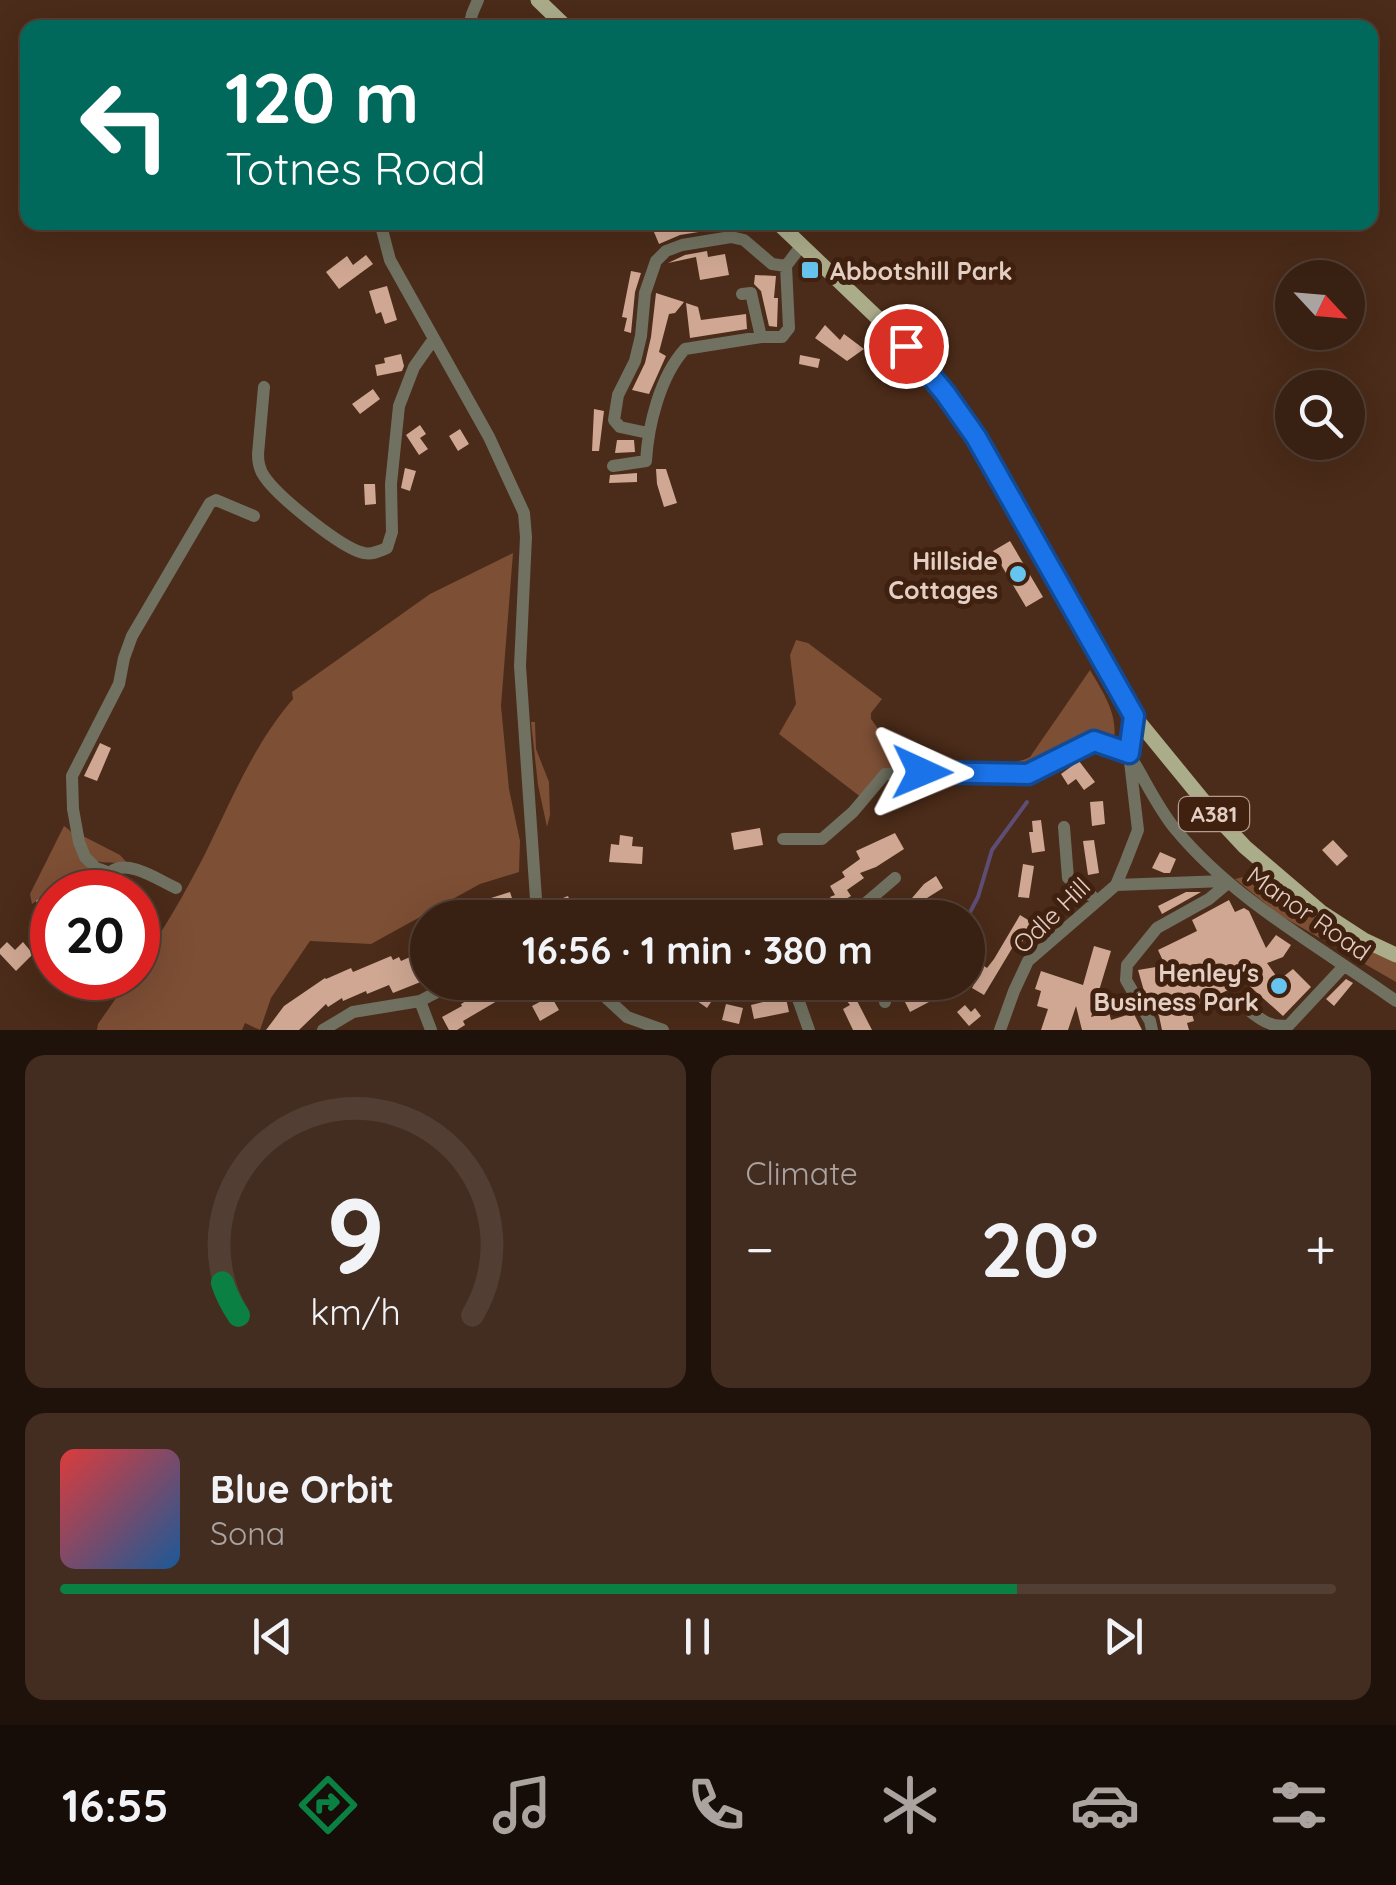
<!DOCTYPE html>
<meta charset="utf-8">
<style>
body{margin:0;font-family:Quicksand,sans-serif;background:#432d21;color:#f1f3f6;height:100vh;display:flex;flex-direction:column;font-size:38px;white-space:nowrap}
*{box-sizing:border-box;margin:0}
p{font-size:32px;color:#aba3a0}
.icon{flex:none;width:55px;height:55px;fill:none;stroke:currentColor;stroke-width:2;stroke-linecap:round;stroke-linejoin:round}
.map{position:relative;height:1030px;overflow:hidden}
.sheet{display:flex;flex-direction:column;gap:25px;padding:25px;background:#1f120a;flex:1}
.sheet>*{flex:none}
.banner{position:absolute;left:20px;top:20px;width:1358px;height:210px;border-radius:20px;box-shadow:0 10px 40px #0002,0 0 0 2px #523e33;background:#00695c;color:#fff;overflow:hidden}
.needle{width:65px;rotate:116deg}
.fabs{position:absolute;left:1275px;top:260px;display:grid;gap:20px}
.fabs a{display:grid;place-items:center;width:90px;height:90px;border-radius:50%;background:#382013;box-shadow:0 10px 40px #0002,0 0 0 2px #523e33;font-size:50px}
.speed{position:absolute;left:30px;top:870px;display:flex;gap:20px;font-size:50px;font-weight:700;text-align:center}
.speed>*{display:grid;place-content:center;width:130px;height:130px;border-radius:50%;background:#382013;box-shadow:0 10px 40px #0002,0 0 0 2px #523e33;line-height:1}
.speed .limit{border:15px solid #d22;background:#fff;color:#111}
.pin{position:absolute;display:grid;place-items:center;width:85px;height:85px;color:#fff;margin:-42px;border:5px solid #fff;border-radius:50%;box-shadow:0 2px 10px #0007}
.me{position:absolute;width:110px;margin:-55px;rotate:91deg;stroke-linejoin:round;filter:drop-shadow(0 0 8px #0008)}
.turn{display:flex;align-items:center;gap:35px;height:210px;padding:0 40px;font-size:45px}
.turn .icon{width:130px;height:130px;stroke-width:2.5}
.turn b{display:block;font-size:70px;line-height:85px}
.big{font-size:75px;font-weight:800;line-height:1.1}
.sheet .widget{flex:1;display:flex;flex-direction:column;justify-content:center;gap:15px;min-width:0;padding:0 35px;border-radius:20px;background:#432d21}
.sheet .dial{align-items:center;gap:0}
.dial svg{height:260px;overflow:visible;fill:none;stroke:#523e33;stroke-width:7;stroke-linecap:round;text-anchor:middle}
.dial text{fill:#f1f3f6;stroke:none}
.song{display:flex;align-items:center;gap:30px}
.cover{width:120px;height:120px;border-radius:15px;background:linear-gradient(135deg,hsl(0 70% 55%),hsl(210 70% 35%))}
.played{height:10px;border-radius:5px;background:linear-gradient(90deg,#0b8043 75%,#523e33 75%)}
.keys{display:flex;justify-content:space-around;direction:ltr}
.heat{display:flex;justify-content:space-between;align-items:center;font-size:55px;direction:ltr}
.sheet .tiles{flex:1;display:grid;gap:25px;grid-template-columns:1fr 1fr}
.widget:last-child{grid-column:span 2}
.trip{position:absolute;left:410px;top:900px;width:575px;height:100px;border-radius:50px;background:#382013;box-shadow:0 10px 40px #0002,0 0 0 2px #523e33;font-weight:800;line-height:100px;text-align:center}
.dock{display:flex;height:160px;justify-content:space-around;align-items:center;background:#160d08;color:#aba3a0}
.dock .icon{width:70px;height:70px}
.dock .active{color:#0b8043}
.dock b{font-size:45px;color:#f1f3f6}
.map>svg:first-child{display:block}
</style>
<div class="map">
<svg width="1396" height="1030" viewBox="0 0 1396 1030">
<rect width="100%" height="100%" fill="#4b2b19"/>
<path fill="#7d4f35" d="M513,553L501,706L509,789L520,841L519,872L480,884L371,944L310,941L271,998L260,1030L245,1023L242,1030H97L98,1024L130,978H138V967C163,931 185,893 205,854C231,801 254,744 293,699L292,692L430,594Z
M796,640L808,643L882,699L871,713V719L900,759C932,760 1004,771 1030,757L1090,670C1103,692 1118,714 1114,740L1104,734L1095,733L1038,763L1020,768L901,765L894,768L862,798L779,734L796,704L790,655Z
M531,722H535L536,749L549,782L550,815L547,827L538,785Z
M64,826C75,832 94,863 95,877C95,884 92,887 88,892H67L60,884L32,904L30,894Z
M81,835L120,855L128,864C96,860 95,870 81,835Z
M1243,877L1253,879L1265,892L1269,882C1306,915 1353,937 1396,961V982L1278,914L1235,879Z"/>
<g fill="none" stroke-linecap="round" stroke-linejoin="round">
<path stroke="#5e4d74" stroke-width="4" d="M967,918L978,897L992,850L1027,802"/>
</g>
<path fill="#cfa792" d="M689,222H747V228L729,227L680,235L659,244L654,232Z
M707,251L708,257L725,254L729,275L700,280L696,257L668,263L685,255Z
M366,255L373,264L339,289L326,272L347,256L353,265Z
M631,271L641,273L635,292L631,333L624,331L627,318L622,317Z
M755,275L776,276L774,298H778L777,327L769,326L761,291L754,284Z
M387,286L397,320L385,324L381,312L376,314L369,291Z
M656,293L684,302L675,313L669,314L659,352L666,356L649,394L632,390L645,363L651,337Z
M686,303L698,307L701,320L746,314L747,329L690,338Z
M825,325L840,340L844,334L864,349L847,361L815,338Z
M401,354L404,366L402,371L377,376L375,365L385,363L384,358Z
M800,355L820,359L818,368L799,364Z
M373,389L380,399L360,414L352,404Z
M594,409L604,411L599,451H592Z
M420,425L426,434L420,438L428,449L419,455L406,435Z
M460,429L469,444L458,451L449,436Z
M617,440H634L635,452L615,453Z
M405,468L416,471L410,491L401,488Z
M656,469H666L677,503L664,507L657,484Z
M637,473V482L609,483L610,475Z
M364,484H375L376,504L365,505Z
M1010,541L1043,597L1026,607L993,551Z
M100,743L111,748L97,781L84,776Z
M1079,761L1095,782L1084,790L1076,779L1068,785L1061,774Z
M1103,801L1105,824L1092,826L1090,802Z
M1041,820L1045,851L1032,853L1029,832H1033L1032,821Z
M760,828L763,845L734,850L731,833Z
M895,833L904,849L876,867L860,873L864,878L847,890L851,896L835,905L830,897L835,895L830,886L845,877L842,872L860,859L856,851Z
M620,835L633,837L632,846L643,847L642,864L609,862L611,844L619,845Z
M1094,840L1099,873L1088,875L1083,841Z
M1333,840L1348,856L1337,866L1322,850Z
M1160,852L1176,859L1170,873H1164L1152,868Z
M1023,864L1034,866L1029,898L1018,897Z
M936,876L943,888L927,898L930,901L914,918H895L924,884Z
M52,889V925L36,901Z
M510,892L518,916L471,918L494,908L491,898Z
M1186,892H1201L1162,914L1158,906Z
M568,896L570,901L577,899L584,918H564L558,900Z
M1229,900L1235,912L1244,908L1249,911L1266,948L1276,935L1291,945L1283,957L1267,963L1279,980L1293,969L1311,987L1283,1016L1245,982L1190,1008L1194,1021L1187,1023L1189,1030H1162L1159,1016L1144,991L1138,970L1162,966L1160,964L1164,963L1158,950L1197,931L1192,920Z
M827,901L834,918H792V916L816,908L815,905Z
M1020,915L1033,923L1022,942L1017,940L984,995L972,988L984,966L987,968L994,959Z
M7,942L15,950L23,942L33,954L16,971L0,954V949Z
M1094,946L1111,951L1091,1017L1109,1012L1111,1020L1130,1014L1129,1009L1131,1008L1142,1030H1082L1076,1006L1068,1030H1041L1048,1009L1037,1006L1041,991L1035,989L1041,971L1083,985Z
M428,949V979L393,993L389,985L367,994L366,991L343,1001L342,998L328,1007L326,1004L299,1030H266L284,1006L325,978L326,979L351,968L353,972L391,956L393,960L399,957L401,961Z
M1346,979L1353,983L1334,1006L1326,999Z
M499,982H534L510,995L509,994L463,1021L465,1025L457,1030H449L442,1017L462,1006L461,1004Z
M635,982L687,984L685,1000L667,997V992L645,988L644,997L633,996Z
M833,982H852L859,992L854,995L872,1030H853L843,1009L850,1005Z
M903,982H919L929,1002L910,1012L902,996L908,993Z
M702,986L715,996L707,1008L693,998Z
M784,989L789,1012L754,1019L751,1005L779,998L778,991Z
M551,996L559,1010L540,1021L532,1006Z
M726,1004L743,1008L739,1024L722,1020Z
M965,1005L971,1012L975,1008L981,1016L969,1026L957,1012Z"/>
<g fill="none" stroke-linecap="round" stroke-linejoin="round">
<path stroke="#707160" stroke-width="12" d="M469,28L472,14L478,0
M380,222L390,260L489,437L524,513L526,537L520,666L536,899L545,918
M742,294L751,293L761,337
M264,387L258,454C258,462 259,469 264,476C277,496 342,549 364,553C372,555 380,551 387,548L392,532L391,484L399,406L414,367L433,340
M648,433L620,427L614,420L618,395L635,361L641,336L645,293L656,261L666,251L682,245L731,237L744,240L772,264L786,266
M613,466L646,461C648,426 660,376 685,349L761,337H782L789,328L786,266L801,246
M1135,764C1148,786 1160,811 1176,830C1236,902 1321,947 1396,1001
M1064,827L1068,878L1081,886L1096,900
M783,839H822L853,812L885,774L922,772L1028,774L1094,741L1129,753
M110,873L96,868L85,857L79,842L73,809L72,776L119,684L124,658L132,636L210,503L216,500L254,516
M1116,885L1225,881
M95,892C101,886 105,877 111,872C127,858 160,881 176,888
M855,918L867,902L895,878
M589,982L627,1017L663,1030
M792,982L809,1030
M884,982L885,1002
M1236,1000C1253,1013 1268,1030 1289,1025L1344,966
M420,1001L431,1030
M323,1030L353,1012L420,1001L456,982
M1000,1030L1014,991L1028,961L1116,885L1126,861L1138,830L1129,753L1134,716
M1152,1030L1150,1021L1126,980L1127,965L1157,928L1209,899L1228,883"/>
<path stroke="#abac8a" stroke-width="15" d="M538,0L567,28
M777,222L907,346L945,393L976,437L1134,716L1215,815L1245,847L1321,912L1364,940L1396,955"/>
</g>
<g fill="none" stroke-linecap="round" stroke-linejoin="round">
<defs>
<path id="route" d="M906,346L945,393L976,437L1134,716L1129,753L1094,741L1028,774L922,772"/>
</defs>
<use href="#route" stroke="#114b97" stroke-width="25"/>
<use href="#route" stroke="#1a73e8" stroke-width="18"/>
</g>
<g fill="#66c4ef" stroke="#40210f" stroke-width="4">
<rect x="800" y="260" width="20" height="20" rx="5"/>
<circle cx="1018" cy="574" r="10"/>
<circle cx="1279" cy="986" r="10"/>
</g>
<g text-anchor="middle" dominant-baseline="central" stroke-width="10" stroke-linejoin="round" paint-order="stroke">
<rect fill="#40210f" stroke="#b39b8e" stroke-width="2.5" x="1179" y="797" width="70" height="34" rx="8"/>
<g font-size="22" font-weight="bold" fill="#e4cfc4">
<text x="1214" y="814">A381</text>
</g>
<g font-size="25" font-weight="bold" fill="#e4cfc4" stroke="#40210f" text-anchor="end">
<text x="830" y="270" text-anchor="start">Abbotshill Park</text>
<text x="998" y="560">Hillside<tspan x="998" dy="29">Cottages</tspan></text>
<text x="1259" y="972">Henley's<tspan x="1259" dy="29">Business Park</tspan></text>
</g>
<g font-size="25" fill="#e4cfc4" stroke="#40210f">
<text transform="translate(1309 913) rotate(35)">Manor Road</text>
<text transform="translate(1051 915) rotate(-44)">Odle Hill</text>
</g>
</g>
</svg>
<div class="fabs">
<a><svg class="needle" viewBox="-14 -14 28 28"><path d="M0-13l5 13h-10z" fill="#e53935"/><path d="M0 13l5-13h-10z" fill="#aba3a0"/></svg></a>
<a><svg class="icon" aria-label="search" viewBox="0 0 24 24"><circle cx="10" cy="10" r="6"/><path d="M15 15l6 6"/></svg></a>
</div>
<div class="speed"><div class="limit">20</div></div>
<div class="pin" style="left:906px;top:346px;background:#d93025"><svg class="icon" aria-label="arrive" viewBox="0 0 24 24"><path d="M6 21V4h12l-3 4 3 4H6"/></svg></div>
<svg class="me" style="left:922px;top:772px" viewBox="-20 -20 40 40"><path d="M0-17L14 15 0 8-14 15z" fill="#1a73e8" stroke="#fff" stroke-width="4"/></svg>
<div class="trip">16:56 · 1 min · 380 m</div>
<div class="banner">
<div class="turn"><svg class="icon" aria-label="left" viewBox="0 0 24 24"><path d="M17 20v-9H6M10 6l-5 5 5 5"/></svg><div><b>120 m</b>Totnes Road</div></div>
</div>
</div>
<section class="sheet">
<div class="tiles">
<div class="widget dial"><svg viewBox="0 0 100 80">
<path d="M14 69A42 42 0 1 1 86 69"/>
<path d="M14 69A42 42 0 0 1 9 59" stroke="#0b8043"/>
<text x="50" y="56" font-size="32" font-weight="700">9</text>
<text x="50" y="72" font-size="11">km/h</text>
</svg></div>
<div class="widget"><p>Climate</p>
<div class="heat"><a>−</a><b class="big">20°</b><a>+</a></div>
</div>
<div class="widget">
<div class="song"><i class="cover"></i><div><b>Blue Orbit</b><p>Sona</p></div></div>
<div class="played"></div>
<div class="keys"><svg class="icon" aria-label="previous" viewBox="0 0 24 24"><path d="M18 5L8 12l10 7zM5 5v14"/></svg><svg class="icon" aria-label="pause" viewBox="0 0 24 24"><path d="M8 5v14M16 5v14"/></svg><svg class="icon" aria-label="next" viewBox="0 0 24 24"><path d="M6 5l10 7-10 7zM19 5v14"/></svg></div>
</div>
</div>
</section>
<nav class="dock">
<b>16:55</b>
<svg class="icon active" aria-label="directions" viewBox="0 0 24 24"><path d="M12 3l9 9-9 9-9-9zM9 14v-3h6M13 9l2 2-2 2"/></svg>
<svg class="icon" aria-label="music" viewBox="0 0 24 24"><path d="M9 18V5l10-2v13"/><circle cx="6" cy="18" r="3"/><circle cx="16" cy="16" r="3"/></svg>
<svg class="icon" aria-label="phone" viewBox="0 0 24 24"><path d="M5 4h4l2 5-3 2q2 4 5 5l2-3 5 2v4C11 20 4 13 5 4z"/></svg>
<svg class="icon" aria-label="climate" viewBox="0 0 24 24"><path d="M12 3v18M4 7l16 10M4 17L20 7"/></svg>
<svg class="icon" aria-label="car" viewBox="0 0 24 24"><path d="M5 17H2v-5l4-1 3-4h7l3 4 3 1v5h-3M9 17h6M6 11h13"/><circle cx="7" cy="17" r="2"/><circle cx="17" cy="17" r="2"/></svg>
<svg class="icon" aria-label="filters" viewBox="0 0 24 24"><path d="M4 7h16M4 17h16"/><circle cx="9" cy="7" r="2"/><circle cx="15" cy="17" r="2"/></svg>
</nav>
